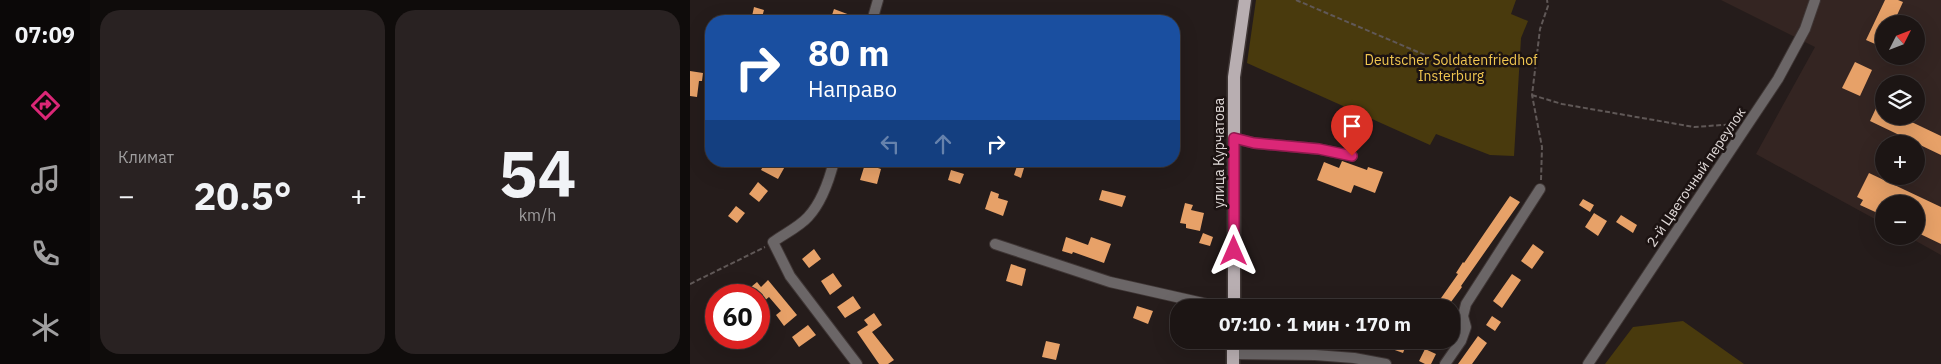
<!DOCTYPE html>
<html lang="ru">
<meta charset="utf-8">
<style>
body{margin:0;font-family:"IBM Plex Sans",sans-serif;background:#292222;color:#f1f3f6;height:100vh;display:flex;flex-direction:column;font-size:19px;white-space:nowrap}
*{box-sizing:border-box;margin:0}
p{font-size:16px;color:#a09fa0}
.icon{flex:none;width:28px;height:28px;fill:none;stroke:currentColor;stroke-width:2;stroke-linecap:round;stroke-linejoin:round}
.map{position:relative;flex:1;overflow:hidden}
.panel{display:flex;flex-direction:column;gap:10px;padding:10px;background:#0f0c0b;width:600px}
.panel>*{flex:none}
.banner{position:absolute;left:15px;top:15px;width:475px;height:152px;border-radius:20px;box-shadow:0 5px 20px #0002,0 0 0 1px #3a3434;background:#1a4fa0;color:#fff;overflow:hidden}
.needle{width:32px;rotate:48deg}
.controls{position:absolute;left:1185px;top:15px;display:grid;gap:10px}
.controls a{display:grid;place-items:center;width:50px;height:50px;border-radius:50%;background:#1c1514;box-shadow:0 5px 20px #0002,0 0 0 1px #3a3434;font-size:25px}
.speed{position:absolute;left:15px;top:284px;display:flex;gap:10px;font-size:25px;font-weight:700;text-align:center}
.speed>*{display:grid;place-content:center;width:65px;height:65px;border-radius:50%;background:#1c1514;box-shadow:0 5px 20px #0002,0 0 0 1px #3a3434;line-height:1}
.speed .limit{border:8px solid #d22;background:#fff;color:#111}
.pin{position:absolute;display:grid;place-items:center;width:42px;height:42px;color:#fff;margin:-51px -21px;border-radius:50% 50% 50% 0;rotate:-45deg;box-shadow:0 0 5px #0007}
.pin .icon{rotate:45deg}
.me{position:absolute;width:55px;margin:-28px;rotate:0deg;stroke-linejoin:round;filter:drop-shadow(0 0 4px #0008)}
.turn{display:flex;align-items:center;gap:18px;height:105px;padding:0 20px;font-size:22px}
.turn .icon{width:65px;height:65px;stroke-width:2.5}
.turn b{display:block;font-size:35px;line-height:42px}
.lanes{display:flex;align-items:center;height:48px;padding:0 20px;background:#0003;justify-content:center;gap:25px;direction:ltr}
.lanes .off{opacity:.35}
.big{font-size:38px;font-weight:800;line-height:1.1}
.panel .tile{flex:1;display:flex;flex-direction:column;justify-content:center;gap:8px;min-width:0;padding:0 18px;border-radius:20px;background:#292222}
.panel .dial{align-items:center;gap:0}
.dial b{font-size:65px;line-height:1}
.heat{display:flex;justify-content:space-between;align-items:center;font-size:28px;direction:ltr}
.panel .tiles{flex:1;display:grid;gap:10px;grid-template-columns:repeat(2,1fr)}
.trip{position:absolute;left:480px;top:299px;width:290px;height:50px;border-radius:20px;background:#1c1514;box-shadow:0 5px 20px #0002,0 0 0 1px #3a3434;font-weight:800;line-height:50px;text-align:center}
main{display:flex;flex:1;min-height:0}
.tabs{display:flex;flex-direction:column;width:90px;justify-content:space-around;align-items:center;background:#0b0808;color:#a09fa0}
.tabs .icon{width:35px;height:35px}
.tabs .selected{color:#db2777}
.tabs b{font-size:22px;color:#f1f3f6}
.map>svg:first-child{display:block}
</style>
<main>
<nav class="tabs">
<b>07:09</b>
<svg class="icon selected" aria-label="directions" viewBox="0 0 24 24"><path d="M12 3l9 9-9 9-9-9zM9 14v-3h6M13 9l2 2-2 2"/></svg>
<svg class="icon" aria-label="music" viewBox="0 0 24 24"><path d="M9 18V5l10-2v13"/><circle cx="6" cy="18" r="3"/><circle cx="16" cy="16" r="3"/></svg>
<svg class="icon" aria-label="phone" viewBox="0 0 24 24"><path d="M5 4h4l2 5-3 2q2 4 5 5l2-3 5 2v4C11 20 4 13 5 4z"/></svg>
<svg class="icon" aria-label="climate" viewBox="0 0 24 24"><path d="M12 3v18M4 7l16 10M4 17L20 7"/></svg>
</nav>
<section class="panel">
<div class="tiles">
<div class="tile"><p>Климат</p>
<div class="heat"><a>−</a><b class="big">20.5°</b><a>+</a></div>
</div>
<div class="tile dial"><b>54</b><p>km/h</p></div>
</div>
</section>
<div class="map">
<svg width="1251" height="364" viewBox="0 0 1251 364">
<rect width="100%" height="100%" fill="#251c1b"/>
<path fill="#342522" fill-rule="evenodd" d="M1031,0H1251V255L1217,236H1226V204H1194V224L1066,154L1125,47ZM1194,24H1226V56H1194ZM1194,84H1226V116H1194ZM1194,144H1226V176H1194Z"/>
<path fill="#493a0d" d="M566,0H826L821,14L838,21L831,38L824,156L800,155L746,134L740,145L557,63Z
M993,321L1054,364H915L943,327Z"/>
<path fill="#e7a168" d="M1195,0H1208L1213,2L1203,24H1194V43L1192,47L1176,40Z
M64,7L74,10L71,21H61Z
M144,9L160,15L157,21H140Z
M1165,62L1182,70L1170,96L1152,88Z
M0,71L13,73L12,81H9L7,97L0,96Z
M1187,106L1194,109V116H1209L1251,136V155L1180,121Z
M76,161H98L88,179L71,170Z
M652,161L677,170L678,167L693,172L685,193L664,185L661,193L627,180L634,162L649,168Z
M175,164L191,169L187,184L170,180Z
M327,166L334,168L331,178L324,175Z
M261,170L274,174L270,184L258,180Z
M1179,173L1251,207V244L1226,232V204H1194V216L1170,205L1173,200L1167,197Z
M68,182L78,191L69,202L59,194Z
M412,190L436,196L432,207L409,200Z
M301,191L309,194L308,198L318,201L313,216L295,209Z
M820,196L830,202L771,286L772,287L761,302L758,300L753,308H744L768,274L766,273L773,262L774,263Z
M893,199L904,205L900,212L889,205Z
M495,203L503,205L501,210L514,213L510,231L496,228V224L490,223Z
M46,206L55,213L47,223L38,216Z
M904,213L917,221L908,236L895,227Z
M931,215L947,225L943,233L926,222Z
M513,233L523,237L520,246L509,243Z
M376,237L398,245L401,237L421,244L414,263L383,252L382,254L372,251Z
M843,244L854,252L842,269L831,261Z
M124,249L131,259L119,268L112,259Z
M321,264L336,269L332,286L316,281Z
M143,273L152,286L140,295L131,281Z
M822,274L831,280L812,308L803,301Z
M78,280L107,315L94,326L86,315L91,311L79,297L73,302L61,287L67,282L71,287Z
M163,296L171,308L155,318L147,307Z
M447,306L463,311L458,324L443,318Z
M184,313L192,325L182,332L204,360L198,364H189L167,332L178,325L174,320Z
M802,316L811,322L805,331L796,325Z
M118,325L126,335L109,347L102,337Z
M788,336L797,343L782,364H768Z
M705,340H718L713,353L702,349Z
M356,341L370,344L366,360L352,357Z
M735,349L746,354L741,364H735L729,361Z"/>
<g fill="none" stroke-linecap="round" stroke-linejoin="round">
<defs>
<path id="minor" d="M78,21V20
M182,21L188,0
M544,138L564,143L629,149L662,156
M144,161C139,181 132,202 118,217C109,227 94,234 83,242L100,276L167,364
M305,244L420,282L535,308
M543,354L625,355L664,358L696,364
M755,364L771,341L776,327L773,316L776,304L850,189
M898,364L1088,79L1115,29L1125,0"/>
<path id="major" d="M544,308V77L555,0
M543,364V340"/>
</defs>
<use href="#minor" stroke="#3f3635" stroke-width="12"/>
<use href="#major" stroke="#3f3635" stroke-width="15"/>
<path stroke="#605857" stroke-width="2" stroke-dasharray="5 2.5" stroke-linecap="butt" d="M606,0L796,81
M842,95L872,104L1004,127L1046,124
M851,180L852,147L842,95L850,29L858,6L857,0
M0,284L75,247"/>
<use href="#minor" stroke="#6b6667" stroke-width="10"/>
<use href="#major" stroke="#b8aeb1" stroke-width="12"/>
</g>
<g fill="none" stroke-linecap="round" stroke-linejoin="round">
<defs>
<path id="route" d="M544,251V138L564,143L629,149L662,156"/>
</defs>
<use href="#route" stroke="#8e194d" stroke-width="12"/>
<use href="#route" stroke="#db2777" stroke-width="9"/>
</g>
<g text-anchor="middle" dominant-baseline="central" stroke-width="5" stroke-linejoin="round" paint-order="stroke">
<g font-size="14" fill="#f0c650" stroke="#1c1312">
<text x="761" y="60">Deutscher Soldatenfriedhof<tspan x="761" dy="16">Insterburg</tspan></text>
</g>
<g font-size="14" fill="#e0d9d8" stroke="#1c1312">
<text transform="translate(529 153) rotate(-90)">улица Курчатова</text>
<text transform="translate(1006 177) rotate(-56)">2-й Цветочный переулок</text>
</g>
</g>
</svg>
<div class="controls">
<a><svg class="needle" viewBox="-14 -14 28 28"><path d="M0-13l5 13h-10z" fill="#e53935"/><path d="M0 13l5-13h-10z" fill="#a09fa0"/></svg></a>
<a><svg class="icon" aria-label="layers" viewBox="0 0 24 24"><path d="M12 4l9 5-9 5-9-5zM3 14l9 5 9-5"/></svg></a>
<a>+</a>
<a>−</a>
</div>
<div class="speed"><div class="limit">60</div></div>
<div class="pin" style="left:662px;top:156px;background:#d93025"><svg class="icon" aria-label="arrive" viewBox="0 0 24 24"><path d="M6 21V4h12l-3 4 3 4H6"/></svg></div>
<svg class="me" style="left:544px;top:251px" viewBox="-20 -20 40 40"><path d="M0-17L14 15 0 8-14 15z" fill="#db2777" stroke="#fff" stroke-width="4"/></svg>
<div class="trip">07:10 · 1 мин · 170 m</div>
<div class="banner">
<div class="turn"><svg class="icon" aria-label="right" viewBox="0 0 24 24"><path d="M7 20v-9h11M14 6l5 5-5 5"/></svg><div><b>80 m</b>Направо</div></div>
<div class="lanes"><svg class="icon off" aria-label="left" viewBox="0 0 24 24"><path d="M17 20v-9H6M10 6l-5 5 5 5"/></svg><svg class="icon off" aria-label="ahead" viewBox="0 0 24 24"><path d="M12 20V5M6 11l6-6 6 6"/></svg><svg class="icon" aria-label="right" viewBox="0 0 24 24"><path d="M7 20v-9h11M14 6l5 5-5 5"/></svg></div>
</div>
</div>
</main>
